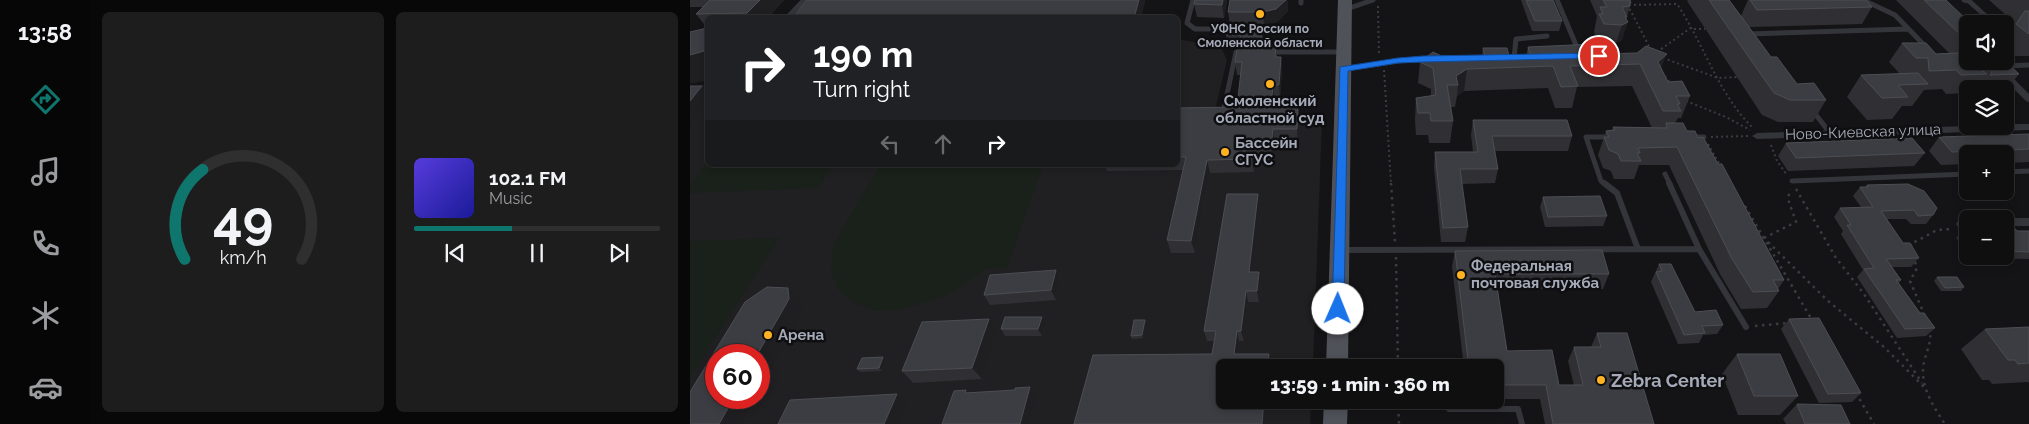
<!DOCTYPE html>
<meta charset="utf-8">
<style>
body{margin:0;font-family:Raleway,sans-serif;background:#1d1d1e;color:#f1f3f6;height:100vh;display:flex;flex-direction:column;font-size:19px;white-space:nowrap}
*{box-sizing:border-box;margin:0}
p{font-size:16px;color:#9b9c9f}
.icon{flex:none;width:28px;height:28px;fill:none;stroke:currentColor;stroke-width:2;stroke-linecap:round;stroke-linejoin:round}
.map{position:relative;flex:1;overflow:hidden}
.side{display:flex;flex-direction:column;gap:12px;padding:12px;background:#080809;width:600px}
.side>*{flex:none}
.guide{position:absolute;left:15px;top:15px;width:475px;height:152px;border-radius:8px;box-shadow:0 2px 8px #0003,0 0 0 1px #2f2f30;background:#202124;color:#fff;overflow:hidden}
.fabs{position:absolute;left:1269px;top:15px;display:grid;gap:10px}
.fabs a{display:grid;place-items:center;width:55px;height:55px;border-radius:8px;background:#0f0f10;box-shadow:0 2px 8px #0003,0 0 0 1px #2f2f30;font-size:25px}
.speed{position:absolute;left:15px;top:344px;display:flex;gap:10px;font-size:25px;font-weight:700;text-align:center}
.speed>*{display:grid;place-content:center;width:65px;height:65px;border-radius:50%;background:#0f0f10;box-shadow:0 2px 8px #0003,0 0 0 1px #2f2f30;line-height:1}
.speed .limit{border:8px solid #d22;background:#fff;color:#111}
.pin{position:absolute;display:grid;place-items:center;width:42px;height:42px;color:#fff;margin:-21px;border:2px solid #fff;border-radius:50%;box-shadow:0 1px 5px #0007}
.me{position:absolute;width:55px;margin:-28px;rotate:1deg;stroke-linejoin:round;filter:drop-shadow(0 0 4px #0008)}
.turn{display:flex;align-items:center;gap:18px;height:105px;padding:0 25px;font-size:22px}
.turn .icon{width:65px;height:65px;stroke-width:2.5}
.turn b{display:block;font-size:35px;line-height:42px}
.lanes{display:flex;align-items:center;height:48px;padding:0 25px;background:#0003;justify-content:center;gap:25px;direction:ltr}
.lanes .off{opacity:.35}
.side .card{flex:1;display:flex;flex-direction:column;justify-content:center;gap:8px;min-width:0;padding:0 18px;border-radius:8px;background:#1d1d1e}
.side .dial{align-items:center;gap:0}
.dial svg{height:130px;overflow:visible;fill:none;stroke:#2f2f30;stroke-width:7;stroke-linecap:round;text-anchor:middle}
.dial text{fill:#f1f3f6;stroke:none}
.song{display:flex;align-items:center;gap:15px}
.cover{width:60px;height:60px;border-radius:8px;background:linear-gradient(135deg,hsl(250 70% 55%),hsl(240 70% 35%))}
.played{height:5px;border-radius:2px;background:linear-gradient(90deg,#0f766e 40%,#2f2f30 40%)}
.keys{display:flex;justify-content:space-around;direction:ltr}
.side .tiles{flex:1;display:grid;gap:12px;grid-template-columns:repeat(2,1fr)}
.trip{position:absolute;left:526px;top:359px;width:288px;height:50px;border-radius:8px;background:#0f0f10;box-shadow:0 2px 8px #0003,0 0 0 1px #2f2f30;font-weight:800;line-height:50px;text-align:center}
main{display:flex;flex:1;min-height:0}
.tabs{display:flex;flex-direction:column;width:90px;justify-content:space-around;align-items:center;background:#060606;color:#9b9c9f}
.tabs .icon{width:35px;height:35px}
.tabs .active{color:#0f766e}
.tabs b{font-size:22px;color:#f1f3f6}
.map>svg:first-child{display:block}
</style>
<main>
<nav class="tabs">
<b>13:58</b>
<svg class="icon active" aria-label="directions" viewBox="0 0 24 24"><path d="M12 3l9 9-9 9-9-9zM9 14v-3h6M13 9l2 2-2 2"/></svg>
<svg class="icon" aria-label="music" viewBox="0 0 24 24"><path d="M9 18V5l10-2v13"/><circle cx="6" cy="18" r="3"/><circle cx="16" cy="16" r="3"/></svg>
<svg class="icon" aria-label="phone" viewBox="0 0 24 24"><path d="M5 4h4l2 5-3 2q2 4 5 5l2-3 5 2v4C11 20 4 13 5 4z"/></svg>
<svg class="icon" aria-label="climate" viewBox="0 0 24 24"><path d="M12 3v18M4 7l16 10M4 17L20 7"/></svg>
<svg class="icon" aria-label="car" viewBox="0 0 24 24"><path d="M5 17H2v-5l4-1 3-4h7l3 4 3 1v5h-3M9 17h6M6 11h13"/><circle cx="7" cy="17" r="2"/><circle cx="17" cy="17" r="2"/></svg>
</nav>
<section class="side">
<div class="tiles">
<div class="card dial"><svg viewBox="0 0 100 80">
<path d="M14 69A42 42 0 1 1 86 69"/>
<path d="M14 69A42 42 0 0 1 25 14" stroke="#0f766e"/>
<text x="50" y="56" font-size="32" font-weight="700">49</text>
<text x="50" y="72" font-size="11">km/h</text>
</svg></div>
<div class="card">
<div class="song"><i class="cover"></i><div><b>102.1 FM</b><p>Music</p></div></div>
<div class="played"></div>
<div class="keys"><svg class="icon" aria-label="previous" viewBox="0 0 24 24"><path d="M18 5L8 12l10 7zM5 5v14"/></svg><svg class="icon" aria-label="pause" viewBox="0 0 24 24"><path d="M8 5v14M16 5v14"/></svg><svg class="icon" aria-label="next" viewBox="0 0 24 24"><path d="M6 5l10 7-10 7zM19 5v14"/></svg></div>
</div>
</div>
</section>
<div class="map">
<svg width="1339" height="424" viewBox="0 0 1339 424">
<rect width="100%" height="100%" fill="#141416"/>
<path fill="#202023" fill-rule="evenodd" d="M488,39L531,47L537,60L523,119H632L623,367L535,368V400H621L620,424H0V87L17,84L18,165H488ZM26,355H69V398H26Z"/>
<path fill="#19211a" d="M17,163L18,165H143L128,188L0,193V185Z
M190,165H353L317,268L294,269L277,283L257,295L211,310L185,311L164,303L150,292L141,272L143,245Z
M89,238L0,378V241Z"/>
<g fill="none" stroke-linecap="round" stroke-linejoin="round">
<path stroke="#3a3c42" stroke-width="2" stroke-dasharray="2 3" stroke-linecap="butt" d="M935,0L961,50
M939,5L987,4C1014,44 1028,94 1063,128
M688,6L689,56
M1310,22H1327
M1004,29H1015
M967,52L1002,27
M973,58L1028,78L1049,77
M694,70L701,184
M972,72L980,83
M996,101L1036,117L1060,130
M1021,137L1058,136
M1018,144L1030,165
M1081,145L1087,161L1097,175"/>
<path stroke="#3a3c42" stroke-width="2.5" stroke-dasharray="2.5 4.5" stroke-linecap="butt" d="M701,183L705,242
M1106,189L1146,258L1174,294L1232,383
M1055,206L1122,320
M1074,238L1106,222L1098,199L1100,189
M1078,242L1138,301L1194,347L1236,389
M1221,247V244L1247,230L1262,229
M706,257L708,368
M1225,262L1227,268L1220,281L1235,316
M1065,326L1097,323
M1240,328C1242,342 1237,349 1234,362C1229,385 1243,406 1255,424
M1166,393L1184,424
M708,400L709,424"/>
<path stroke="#34353b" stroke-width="5" d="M503,0L497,23L505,29H544
M611,0V3
M867,0L889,52
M1173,0L1205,15L1237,48
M1274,0L1279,1L1302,22L1301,24
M657,9L683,0
M97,18L114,0
M566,30H582
M1058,34L1218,29
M579,52H652
M824,58L826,39L857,36
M1314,66L1339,65
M656,69L708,61L741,59
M1123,111L1140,133
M533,113L546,52H554
M1315,119L1324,127
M1001,137H1014
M1315,172L1339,171
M975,174L980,184
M1102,181L1278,174
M915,184L911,181L896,137H922"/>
<path stroke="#34353b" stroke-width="6" d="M914,183L927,193L948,249
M1009,249L1056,327
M652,250L1009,249L979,183
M759,409H828L832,424"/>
<path fill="#34353b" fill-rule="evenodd" d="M1296,61H1306L1339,94V102L1336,101Z
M1315,124H1339V130L1067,139L1062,136L1067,133L1278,126H1315Z
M1315,218H1339V226H1315V219H1312Z
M1272,220H1278V228L1268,227L1266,224L1268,221Z"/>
<path fill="#50525a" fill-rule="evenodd" d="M648,0H662L658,368H636Z
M634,400H658L657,424H633Z"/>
</g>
<path fill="#303034" d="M0,0H94L78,18H18V80L17,28L6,14L13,7H0Z
M537,0L534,18L507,17L504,4Z
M540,0H598V11L587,22L574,24L540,25L538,12Z
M831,0H863L872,21L869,31H842Z
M900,0H940L941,3L936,20L932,40L926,43L909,42L904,32L907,16Z
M998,0H1039L1051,16L1058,0H1176L1182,7L1172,24L1059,27L1081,57L1107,84L1136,100L1123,122H1088L1072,115L997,1Z
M1206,0H1256L1278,24V61H1315L1329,74L1315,91V89H1288L1287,86L1285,89H1278V93L1256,94L1252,89L1234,90L1222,106H1212L1202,119L1177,120L1157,97L1171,75L1210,74L1199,62L1212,43L1246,54L1259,53Z
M1299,0H1339V56H1321L1315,51V37L1325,23Z
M573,34L572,46H586L587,57H591L592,70L590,98H584V107H608L609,120L608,142H584L582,162H565L564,172L520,173L505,253H481L477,240L493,170L417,171L415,165H488V108L547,107L551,75H547L545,62L550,42H537L536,35Z
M838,47L909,54L971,68L978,82L1000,96L991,118H988L985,123L1008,138L1028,164L1094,280L1088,289L1089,291L1077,308L1051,309L1030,274L979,165H949L944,179H924L921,171L913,168L908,155L916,131L922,130L923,127L962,128L942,86L887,87L882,108H865L858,88L774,91L767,96L765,107H761L763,121L760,143H739L738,135H726L725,120L726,98L741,96V89L728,83L730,62L756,58L792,57L793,48L819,56H836Z
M783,120L882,136L878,151H805L808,169L805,183L772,184L778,227L775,242H751L744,167L745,152H783L781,135Z
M1339,134V162L1315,163V154H1278V164L1251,165L1239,151L1249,137Z
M1096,143L1235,153L1224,166L1098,171L1088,156Z
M1177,185L1243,215L1236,224H1221L1216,219H1197L1213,243L1229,258L1221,267H1202L1211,280L1209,283L1230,313L1245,328L1236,336L1207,338L1167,277L1173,270L1151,234L1153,231L1144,217L1150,208L1171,207L1163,196L1170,187H1175Z
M537,194H568L570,204L562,272H569L571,282L569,302H558L554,341H549L547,354H579L580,364V368H535V400H577L575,424H384L403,355L522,354L524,341H517L514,331Z
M853,197L917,216L913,226L855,227L850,207Z
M1315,225L1327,231H1339V259L1281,258L1280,256H1315Z
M1273,231H1278V253L1266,238Z
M765,251L919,274L913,289H807L817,351L869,385H884L878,361L884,347H901L907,333L964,424H855L850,399H805V368H774L762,266Z
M969,264L1005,312L1033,325L1027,334L1013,335L1009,343L988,344L961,282Z
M366,270L371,280L366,300L300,305L294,295Z
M1247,277L1274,287L1271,291H1251L1244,281Z
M299,319L307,332L292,379L223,383L212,371Z
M1099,319L1171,393L1162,402L1129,403L1091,329Z
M455,320L456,324L453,338L442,339L441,336Z
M356,324L352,336H315L311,329Z
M1339,327V383L1338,382L1302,384L1299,380H1292L1271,349L1295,329Z
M1047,354L1108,396L1090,415H1048L1032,374Z
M193,357L196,360L192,371L170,372L167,369Z
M1107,404L1160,424H1096L1093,419Z"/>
<path fill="#1f1f22" d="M70,0H94L78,18H60L57,13Z
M449,0H455V2L451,18H444Z
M533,0H537L534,18L532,5Z
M596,0H598V11L587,22L574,24L573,12Z
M938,22L932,40L926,43L932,25Z
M572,27L573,34L571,48V41Z
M17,28L18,80L0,84V55Z
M977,54L968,76V62Z
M591,57L592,70L590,98L589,85Z
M777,69L774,91L767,96L768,85L766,76Z
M583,85L584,98L582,120L581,107Z
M12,86L18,92V100L0,124V101Z
M608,107L609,120L608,142L607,129Z
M583,129L584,142L582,162L581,148Z
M563,149L565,162L564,172L562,159Z
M517,160L520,173L505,253L501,241Z
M568,194L570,204L561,282L559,272Z
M366,270L371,280L366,300L361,290Z
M569,272L571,282L569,302L567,291Z
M98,288L110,301L111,311L69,390V355H67Z
M556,291L558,302L554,341L551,331Z
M352,317L356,324L352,336L348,329Z
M299,319L307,332L292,379L282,368Z
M455,320L456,324L453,338L452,335Z
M547,331L549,341L546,364L544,354Z
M579,354L580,364V368H577Z
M193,357L196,360L192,371L189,368Z
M340,387L346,396L339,424H330Z
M207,394L216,403L207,424H194Z
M44,398H65L51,424H29Z
M574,400H577L575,424H572Z"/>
<path fill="#3c3d42" stroke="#4c4e54" d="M20,0H70L57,13L6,14Z
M117,0H449L444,18H102Z
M505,0H533L532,5L504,4Z
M540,0H596L586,9L573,12H538Z
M836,0H863L872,21H845Z
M913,0H940L941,3H939L940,6L932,7L937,17H935L938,22L932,25L914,24L909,14H913L910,7H917Z
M1019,0H1039L1081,57H1087L1107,84L1124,83L1136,100H1100L1084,93Z
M1060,0H1176L1182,7L1067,10Z
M1234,0H1256L1281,24H1278V42Z
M1335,11H1339V34L1326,24Z
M537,27H572L571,41H550L551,35H536Z
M17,28L14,51L0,55V32Z
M548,43H569L568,46H586L585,57H591L589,85H583L581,107H608L607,129H583L581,148L563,149L562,159L517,160L501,241L477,240L496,157H488V108L547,107L552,62H545Z
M1212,43H1236L1246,54L1268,53L1278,60V61H1279L1297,74L1271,75L1266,70L1239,71L1238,58H1226Z
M905,44L909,54L947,53L956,46L977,54L968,62L978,82L992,81L1000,96H986L990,104H987L991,111H973L950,64L880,66L888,86L871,87L863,66L777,69L766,76L768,85H757L763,121H741L740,113H728L726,98L746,95L743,68L730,62L743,52L756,58L795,57L793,48H817L819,56L840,55L838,47Z
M1291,61H1315L1329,74L1300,75L1302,72L1301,69Z
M1228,73L1238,84L1208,85L1218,97L1192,98L1171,75Z
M0,86H12L0,101Z
M783,120H877L882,136H802L808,169H770L778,227L753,228L745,152H788Z
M976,123H993L997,131H1005L1008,138L1013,137L1028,164H1032L1094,280H1083L1089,291L1063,292L1041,257L987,147L948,148L950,153H947L951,161H931L928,154L919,150L914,137H919L916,131L925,130L923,127L977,128Z
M1339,134V149L1262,152L1249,137Z
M1222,138L1235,153L1106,158L1096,143Z
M1218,184L1234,191L1247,208L1243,215L1228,216L1224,210L1191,211L1213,243H1220L1229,258L1196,259L1211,280H1206L1230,313H1234L1245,328L1215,329L1174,269L1184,268L1157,225H1161L1150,208L1183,207L1170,187H1178L1177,185Z
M537,194H568L559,272H569L567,291H556L551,331H547L544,354H579L577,368H535V400H574L572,424H384L403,355L522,354L526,331H514Z
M910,196L917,216L858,217L853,197Z
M1315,225H1322L1327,231H1339V252L1315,251Z
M1273,231H1278V237Z
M912,250L919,274H805L817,351L862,350L869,385H893L884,347H911L907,333H937L964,424H863L856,385H805V368H779L765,251Z
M969,264H981L1005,312L1026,310L1033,325L1012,326L1015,333L994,335L966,272L972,271Z
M366,270L361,290L294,295L300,275Z
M1247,277H1267L1274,287L1255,288Z
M77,287L98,288L99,299L67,355H26V398H44L29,424H0V392L55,302Z
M315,317H352L348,329H311Z
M1129,318L1171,393L1138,394L1099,319Z
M299,319L282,368L212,371L232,322Z
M444,320H455L452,335L441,336Z
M1339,327V363L1328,364L1325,360H1318L1295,329Z
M1047,354H1090L1108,396H1064Z
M193,357L189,368L167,369L172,358Z
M340,387L330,424H252L264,391L276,390L275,393L325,390V388Z
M207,394L194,424H88L100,400Z
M1107,404L1151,405L1160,424H1115Z"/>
<path fill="#1a73e8" stroke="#114b97" d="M909,53L912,54V58L733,62L708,63L658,71L654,309L653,312L648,314L643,312L642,309L650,67L708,58L733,56Z"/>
<g fill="#ffb322" stroke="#0f0f11" stroke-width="2">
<circle cx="570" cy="14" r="5"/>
<circle cx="580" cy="84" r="5"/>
<circle cx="535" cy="152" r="5"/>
<circle cx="771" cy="275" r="5"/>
<circle cx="78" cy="335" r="5"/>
<circle cx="911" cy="380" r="5"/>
</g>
<g text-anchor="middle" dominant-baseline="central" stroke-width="5" stroke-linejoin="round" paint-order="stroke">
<g font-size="12" font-weight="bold" fill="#a4aab7" stroke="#0f0f11">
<text x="570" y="29">УФНС России по<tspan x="570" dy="14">Смоленской области</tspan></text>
</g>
<g font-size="15" font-weight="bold" fill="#a4aab7" stroke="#0f0f11" text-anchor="start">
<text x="580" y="101" text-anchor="middle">Смоленский<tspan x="580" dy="17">областной суд</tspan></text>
<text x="545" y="143">Бассейн<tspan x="545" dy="17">СГУС</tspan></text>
<text x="781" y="266">Федеральная<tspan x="781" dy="17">почтовая служба</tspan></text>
<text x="88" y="335">Арена</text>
</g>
<g font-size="15" fill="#a4aab7" stroke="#0f0f11">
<text transform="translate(1173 132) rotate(-2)">Ново-Киевская улица</text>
</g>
<g font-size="18" font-weight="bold" fill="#a4aab7" stroke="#0f0f11" text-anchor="start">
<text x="921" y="380">Zebra Center</text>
</g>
</g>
</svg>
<div class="fabs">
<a><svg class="icon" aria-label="sound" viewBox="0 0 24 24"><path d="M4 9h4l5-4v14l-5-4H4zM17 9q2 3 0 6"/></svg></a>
<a><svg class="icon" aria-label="layers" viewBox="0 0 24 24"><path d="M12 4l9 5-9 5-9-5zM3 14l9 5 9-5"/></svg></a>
<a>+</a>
<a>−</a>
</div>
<div class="speed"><div class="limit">60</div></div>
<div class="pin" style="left:909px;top:56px;background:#d93025"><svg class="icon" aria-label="arrive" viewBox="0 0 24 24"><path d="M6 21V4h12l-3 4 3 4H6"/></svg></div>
<svg class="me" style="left:648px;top:309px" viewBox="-20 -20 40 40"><circle r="19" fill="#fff"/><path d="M0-13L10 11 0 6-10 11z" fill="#1a73e8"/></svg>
<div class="trip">13:59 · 1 min · 360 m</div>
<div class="guide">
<div class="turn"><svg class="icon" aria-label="right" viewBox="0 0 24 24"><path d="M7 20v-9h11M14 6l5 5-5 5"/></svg><div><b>190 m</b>Turn right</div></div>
<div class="lanes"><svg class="icon off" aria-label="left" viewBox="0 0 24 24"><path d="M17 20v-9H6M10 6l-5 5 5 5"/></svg><svg class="icon off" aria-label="ahead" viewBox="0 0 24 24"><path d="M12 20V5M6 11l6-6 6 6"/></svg><svg class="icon" aria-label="right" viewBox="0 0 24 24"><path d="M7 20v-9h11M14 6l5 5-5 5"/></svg></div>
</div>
</div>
</main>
